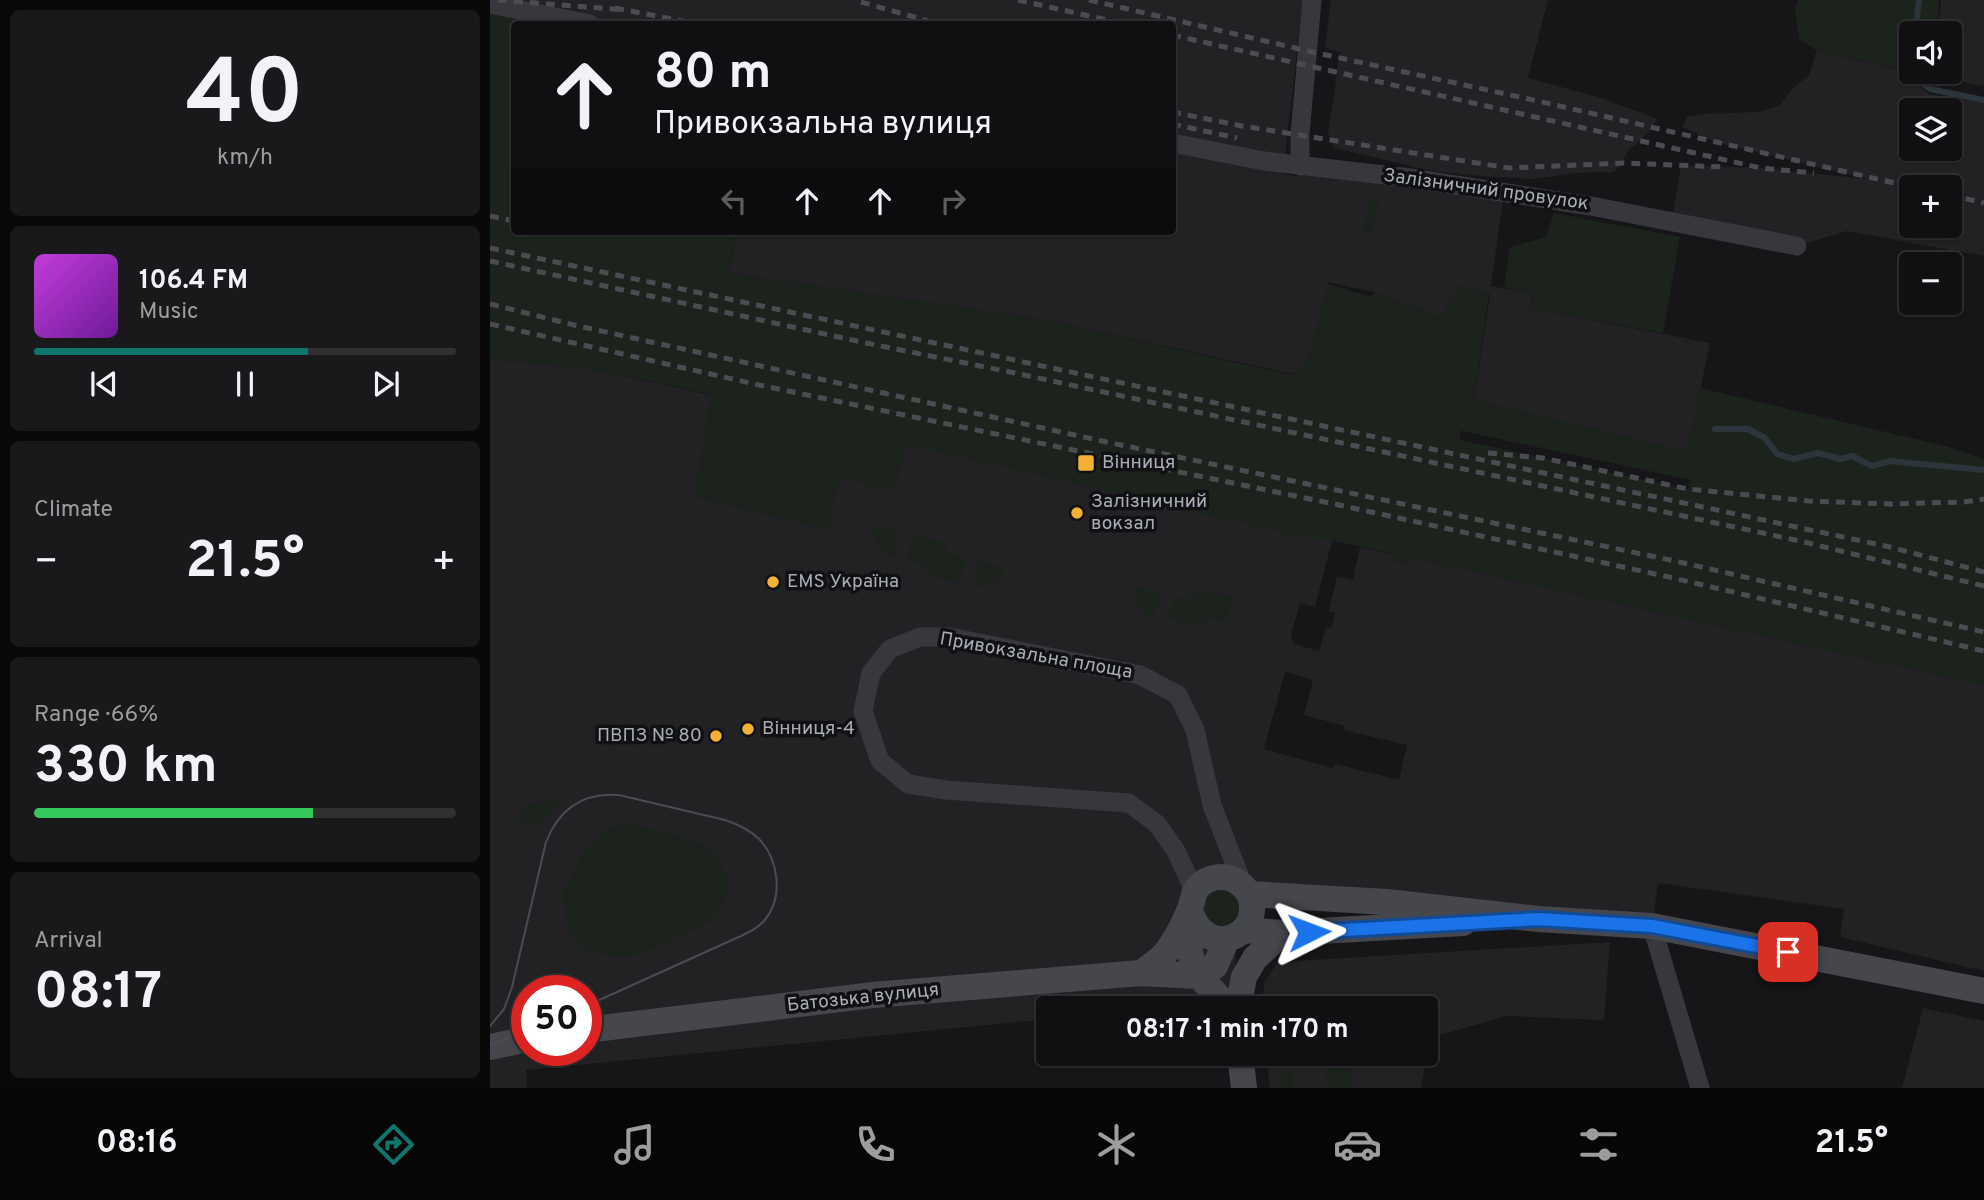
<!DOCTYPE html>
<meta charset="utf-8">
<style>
body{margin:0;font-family:Overpass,sans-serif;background:#19191b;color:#f1f3f6;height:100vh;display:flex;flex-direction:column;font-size:26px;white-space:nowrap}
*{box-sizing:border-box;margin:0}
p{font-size:23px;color:#9c9d9f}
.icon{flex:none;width:38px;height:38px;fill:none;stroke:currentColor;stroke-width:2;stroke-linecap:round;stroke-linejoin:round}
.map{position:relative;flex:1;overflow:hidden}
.details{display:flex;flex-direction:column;gap:10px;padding:10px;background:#09090a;width:490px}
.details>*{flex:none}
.hud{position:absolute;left:21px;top:21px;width:665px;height:214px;border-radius:7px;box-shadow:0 2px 5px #0004,0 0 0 2px #303032;background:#101012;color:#f1f3f6;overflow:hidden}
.controls{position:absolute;left:1409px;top:21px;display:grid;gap:14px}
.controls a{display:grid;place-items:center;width:63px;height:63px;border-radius:7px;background:#101012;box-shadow:0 2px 5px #0004,0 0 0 2px #303032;font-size:35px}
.speed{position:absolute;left:21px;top:975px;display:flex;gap:14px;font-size:35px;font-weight:700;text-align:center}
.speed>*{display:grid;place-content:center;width:91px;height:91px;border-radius:50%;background:#101012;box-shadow:0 2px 5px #0004,0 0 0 2px #303032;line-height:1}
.speed .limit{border:10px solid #d22;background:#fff;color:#111}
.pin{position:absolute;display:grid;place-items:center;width:60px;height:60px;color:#fff;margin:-30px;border-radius:14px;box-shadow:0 4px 10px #0006}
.me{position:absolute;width:77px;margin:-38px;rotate:87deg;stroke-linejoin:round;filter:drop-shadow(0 0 5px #0008)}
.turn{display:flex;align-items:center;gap:24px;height:147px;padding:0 28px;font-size:32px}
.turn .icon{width:91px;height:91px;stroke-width:2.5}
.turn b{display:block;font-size:49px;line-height:60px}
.lanes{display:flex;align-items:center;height:66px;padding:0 28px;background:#0003;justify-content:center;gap:35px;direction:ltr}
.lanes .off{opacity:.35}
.big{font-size:52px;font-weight:700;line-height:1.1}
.details .widget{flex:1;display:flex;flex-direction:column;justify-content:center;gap:10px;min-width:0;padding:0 24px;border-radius:10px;background:#19191b}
.details .dial{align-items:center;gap:0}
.dial b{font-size:91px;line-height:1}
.song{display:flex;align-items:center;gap:21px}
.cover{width:84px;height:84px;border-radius:10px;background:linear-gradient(135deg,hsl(290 70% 55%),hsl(280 70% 35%))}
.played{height:7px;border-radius:4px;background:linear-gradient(90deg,#0f766e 65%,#303032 65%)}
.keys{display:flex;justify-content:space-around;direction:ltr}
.heat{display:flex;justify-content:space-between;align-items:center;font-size:38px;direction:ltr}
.charge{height:10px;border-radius:5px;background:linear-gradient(90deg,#34c759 66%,#303032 0)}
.trip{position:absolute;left:546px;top:996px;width:402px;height:70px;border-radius:7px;background:#101012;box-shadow:0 2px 5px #0004,0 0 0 2px #303032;font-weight:700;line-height:70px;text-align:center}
.tab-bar{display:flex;height:112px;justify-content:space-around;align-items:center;background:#060607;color:#9c9d9f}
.tab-bar .icon{width:49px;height:49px}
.tab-bar .on{color:#0f766e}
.tab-bar b{font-size:32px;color:#f1f3f6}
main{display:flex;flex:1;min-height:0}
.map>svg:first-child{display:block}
</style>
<main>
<section class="details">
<div class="widget dial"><b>40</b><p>km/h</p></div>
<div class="widget">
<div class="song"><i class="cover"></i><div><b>106.4 FM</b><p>Music</p></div></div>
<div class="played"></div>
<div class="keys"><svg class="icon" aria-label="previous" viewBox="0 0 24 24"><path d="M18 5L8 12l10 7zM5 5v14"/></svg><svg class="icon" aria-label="pause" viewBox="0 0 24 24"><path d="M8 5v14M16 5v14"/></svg><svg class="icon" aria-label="next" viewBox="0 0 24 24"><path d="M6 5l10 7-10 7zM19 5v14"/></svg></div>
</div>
<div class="widget"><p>Climate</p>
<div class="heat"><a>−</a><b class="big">21.5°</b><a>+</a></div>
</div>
<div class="widget"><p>Range · 66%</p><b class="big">330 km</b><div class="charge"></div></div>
<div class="widget"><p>Arrival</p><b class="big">08:17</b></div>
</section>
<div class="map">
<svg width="1494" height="1088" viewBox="0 0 1494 1088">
<rect width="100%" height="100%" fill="#161618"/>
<path fill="#222225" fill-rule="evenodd" d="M4,0H813L793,174L808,177L810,166L1014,192L1000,293L1001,286L1042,293L1041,308L1220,343L1197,452L984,400L1000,294L969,285L952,318L884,292L838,282L818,362L802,374L556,320L239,273L247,231H682V24H111Z
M841,0H1058L1038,78L1108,97L1168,119L1158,133L1137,152L1130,167L1123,172L1088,173L1043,179L990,176L943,171L844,148L838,135L850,52L835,48Z
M1451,0H1494V86L1443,76L1444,72H1460V33H1448Z
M1327,51L1421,72V80L1439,94L1494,103V256L1357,231L1307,246L1182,221L1191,165L1271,168L1379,179L1228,143L1192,127L1197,117L1214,114L1266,112L1289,106L1303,88L1319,75ZM1421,110H1460V149H1421ZM1421,187H1460V226H1421Z
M0,359L91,367L845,529L825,607L810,603L801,635L804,644L829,651L836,627L841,628L845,613L839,611L847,577L863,580L870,547L900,554V560L913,563L927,559L1494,685V971L1350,937L1354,909L1168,883L1162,926L746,907L745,1008H558V1019L36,1070L37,1088H0ZM795,672L823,680L814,715L855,726L854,730L917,745L909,780L845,764L843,768L774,749ZM37,990H96V1050H37Z
M1120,942L1114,1020L1016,1016L940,1038L931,1088H780L776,1054H936V1008H770L775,981L788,962Z
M1433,1008L1494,1021V1088H1412Z"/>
<path fill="#1c231d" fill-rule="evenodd" d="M0,0L111,24H24V231H247L239,273L556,320L802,375L818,362L837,284L882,297L884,292L952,318L969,285L999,293L984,400L1197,452L1210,388L1455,446L1494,459V685L927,559L913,563L900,560V553L840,540L806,536L416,444L405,491L349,479L338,530L204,497L221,394L91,367L0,359ZM970,429L972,431L1201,480L1198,489L970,440Z
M1308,0H1449L1447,33H1421V72H1443V76L1327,51L1309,39L1305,9Z
M883,195L888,196L890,198L879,239L873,234V231L881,196Z
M1064,213L1190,237L1173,333L1041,308L1042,293L1014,287L1020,247L1056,237Z
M384,526L409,532L405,557C390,553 383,542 384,526Z
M422,535L456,542V547L458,551L465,556L477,558L470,583L436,576L437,570L435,565L417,560Z
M489,561L515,567C510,581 499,588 484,587Z
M646,587L670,593L664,618C650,612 644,602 646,587Z
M707,589L742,597L736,621L720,618L714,621L711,627L679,619L684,596L701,599Z
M79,796L47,824L28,822L35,806Z
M137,824L176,832L213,845L228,855L238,880L233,906L220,922L175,943L141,957L110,955L94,949L84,939L75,922L74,889L95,850L115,830Z
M712 908a19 19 0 1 1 38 0a19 19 0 1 1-38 0Z
M852,1054H866L868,1056L860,1088H838L835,1073Z
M801,1070L803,1088H791L789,1072Z"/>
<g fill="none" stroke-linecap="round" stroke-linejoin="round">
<path stroke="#2c353c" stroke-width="6" d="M1425,33L1429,0
M1425,72V78L1440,89L1494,100
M1225,429H1258L1275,438L1287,454L1304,459L1328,453L1350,459L1362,456L1382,466L1400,461L1494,470"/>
<path stroke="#37383d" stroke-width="19" d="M0,4L100,24
M682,143L774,161L920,178L1101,206L1307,246
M810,166V134L822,0
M705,892L686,851L667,824L639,803L456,790L418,784L390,761L373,711L381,673L400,649L430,637H459L650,675L688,695L705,730L722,805L753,885
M1162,926L1210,1088"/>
<path stroke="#45474d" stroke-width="26" d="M759,894L897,902L1048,919L1162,926L1494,991
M702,918C700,938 696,961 711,978C720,989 730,996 737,1008
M753,930L793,933L973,923
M651,973C662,965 675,957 682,944C689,933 697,918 701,905C703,900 703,895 706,890C715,876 736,873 749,883C768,896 766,926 745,936C727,945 709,934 702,916
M748,1008L754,977L765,958L793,933
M96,1030L383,995L651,973L708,976L725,966L737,939
M0,1047L37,1039
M750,1054L754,1088"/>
<path stroke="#4a4c52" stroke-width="2" d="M0,1026L14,1009L22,987L56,842C69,809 92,792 129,795L235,820C247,824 259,829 269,839C289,860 294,898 274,921C268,928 260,932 251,936L96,1006
M0,1045L37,1031"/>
<path stroke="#4a4c52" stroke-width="5" stroke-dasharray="9 7" stroke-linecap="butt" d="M8,0L134,10
M528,0L635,24
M599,0L818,51L1039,99L1422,187
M371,2L449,24
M125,8L208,24
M682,35L1271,168L1324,173
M682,112L752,126L1019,168L1134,163L1236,167
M682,124L747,138
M1460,195L1494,203
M0,216L24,221
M68,231L73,232
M0,248L1400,547L1494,572
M0,261L376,343L520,372L1310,541L1494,586
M0,304L84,325L612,441L1185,561L1494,632
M0,324L269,385L849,505L1179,577L1494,651
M998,453L1053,458L1198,489L1319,501L1399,504L1474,502L1494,499"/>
</g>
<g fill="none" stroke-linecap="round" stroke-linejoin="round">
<defs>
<path id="route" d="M819,932L1048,919L1162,926L1298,952"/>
</defs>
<use href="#route" stroke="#114b97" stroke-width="18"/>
<use href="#route" stroke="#1a73e8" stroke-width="12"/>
</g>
<g fill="#f2b134" stroke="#111113" stroke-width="2.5">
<rect x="587" y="454" width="18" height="18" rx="3.5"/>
<circle cx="587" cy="513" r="7"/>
<circle cx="283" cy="582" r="7"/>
<circle cx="258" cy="729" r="7"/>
<circle cx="226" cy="736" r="7"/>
</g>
<g text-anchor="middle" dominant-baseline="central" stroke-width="7" stroke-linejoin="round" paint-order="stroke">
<g font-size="19" fill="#a8adb8" stroke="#111113">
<text transform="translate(996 190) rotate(8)">Залізничний провулок</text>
<text transform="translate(546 656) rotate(10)">Привокзальна площа</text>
<text transform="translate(373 998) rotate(-6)">Батозька вулиця</text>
</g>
<g font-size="19" fill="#a8adb8" stroke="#111113" text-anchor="start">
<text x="612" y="463">Вінниця</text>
<text x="601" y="502">Залізничний<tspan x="601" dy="22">вокзал</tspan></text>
<text x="297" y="582">EMS Україна</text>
<text x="272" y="729">Вінниця-4</text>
<text x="212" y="736" text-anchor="end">ПВПЗ № 80</text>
</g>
</g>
</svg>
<div class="controls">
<a><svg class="icon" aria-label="sound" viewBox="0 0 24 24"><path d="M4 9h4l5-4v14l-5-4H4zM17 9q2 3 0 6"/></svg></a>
<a><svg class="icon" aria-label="layers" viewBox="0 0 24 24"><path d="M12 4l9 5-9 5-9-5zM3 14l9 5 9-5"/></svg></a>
<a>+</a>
<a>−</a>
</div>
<div class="speed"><div class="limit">50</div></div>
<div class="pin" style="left:1298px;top:952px;background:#d93025"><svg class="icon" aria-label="arrive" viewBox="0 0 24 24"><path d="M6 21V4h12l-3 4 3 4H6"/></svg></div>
<svg class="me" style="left:819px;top:932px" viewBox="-20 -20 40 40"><path d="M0-17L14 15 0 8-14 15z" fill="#1a73e8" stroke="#fff" stroke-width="4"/></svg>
<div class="trip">08:17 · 1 min · 170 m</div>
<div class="hud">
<div class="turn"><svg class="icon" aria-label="ahead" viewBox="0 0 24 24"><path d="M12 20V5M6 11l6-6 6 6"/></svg><div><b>80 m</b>Привокзальна вулиця</div></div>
<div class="lanes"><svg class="icon off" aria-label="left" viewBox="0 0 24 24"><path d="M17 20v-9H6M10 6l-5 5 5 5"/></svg><svg class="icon" aria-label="ahead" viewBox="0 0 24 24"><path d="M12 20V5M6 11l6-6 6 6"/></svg><svg class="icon" aria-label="ahead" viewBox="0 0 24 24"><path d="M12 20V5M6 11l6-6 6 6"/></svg><svg class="icon off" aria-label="right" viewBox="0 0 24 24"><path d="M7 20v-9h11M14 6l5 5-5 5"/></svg></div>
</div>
</div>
</main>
<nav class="tab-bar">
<b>08:16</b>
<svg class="icon on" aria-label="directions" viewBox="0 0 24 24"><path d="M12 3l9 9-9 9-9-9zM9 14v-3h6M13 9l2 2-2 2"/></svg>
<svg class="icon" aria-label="music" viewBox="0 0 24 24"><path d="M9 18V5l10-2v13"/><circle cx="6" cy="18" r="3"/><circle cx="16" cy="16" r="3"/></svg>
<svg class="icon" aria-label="phone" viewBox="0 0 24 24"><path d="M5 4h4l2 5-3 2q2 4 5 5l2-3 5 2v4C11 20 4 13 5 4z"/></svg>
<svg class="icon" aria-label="climate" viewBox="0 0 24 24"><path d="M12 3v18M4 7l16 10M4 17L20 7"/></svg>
<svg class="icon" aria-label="car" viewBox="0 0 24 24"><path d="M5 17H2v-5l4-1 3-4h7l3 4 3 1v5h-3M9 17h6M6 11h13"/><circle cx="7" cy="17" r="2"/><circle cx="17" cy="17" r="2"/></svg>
<svg class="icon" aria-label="filters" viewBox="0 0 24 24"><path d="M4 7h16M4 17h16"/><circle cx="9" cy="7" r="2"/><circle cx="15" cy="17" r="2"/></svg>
<b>21.5°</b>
</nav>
